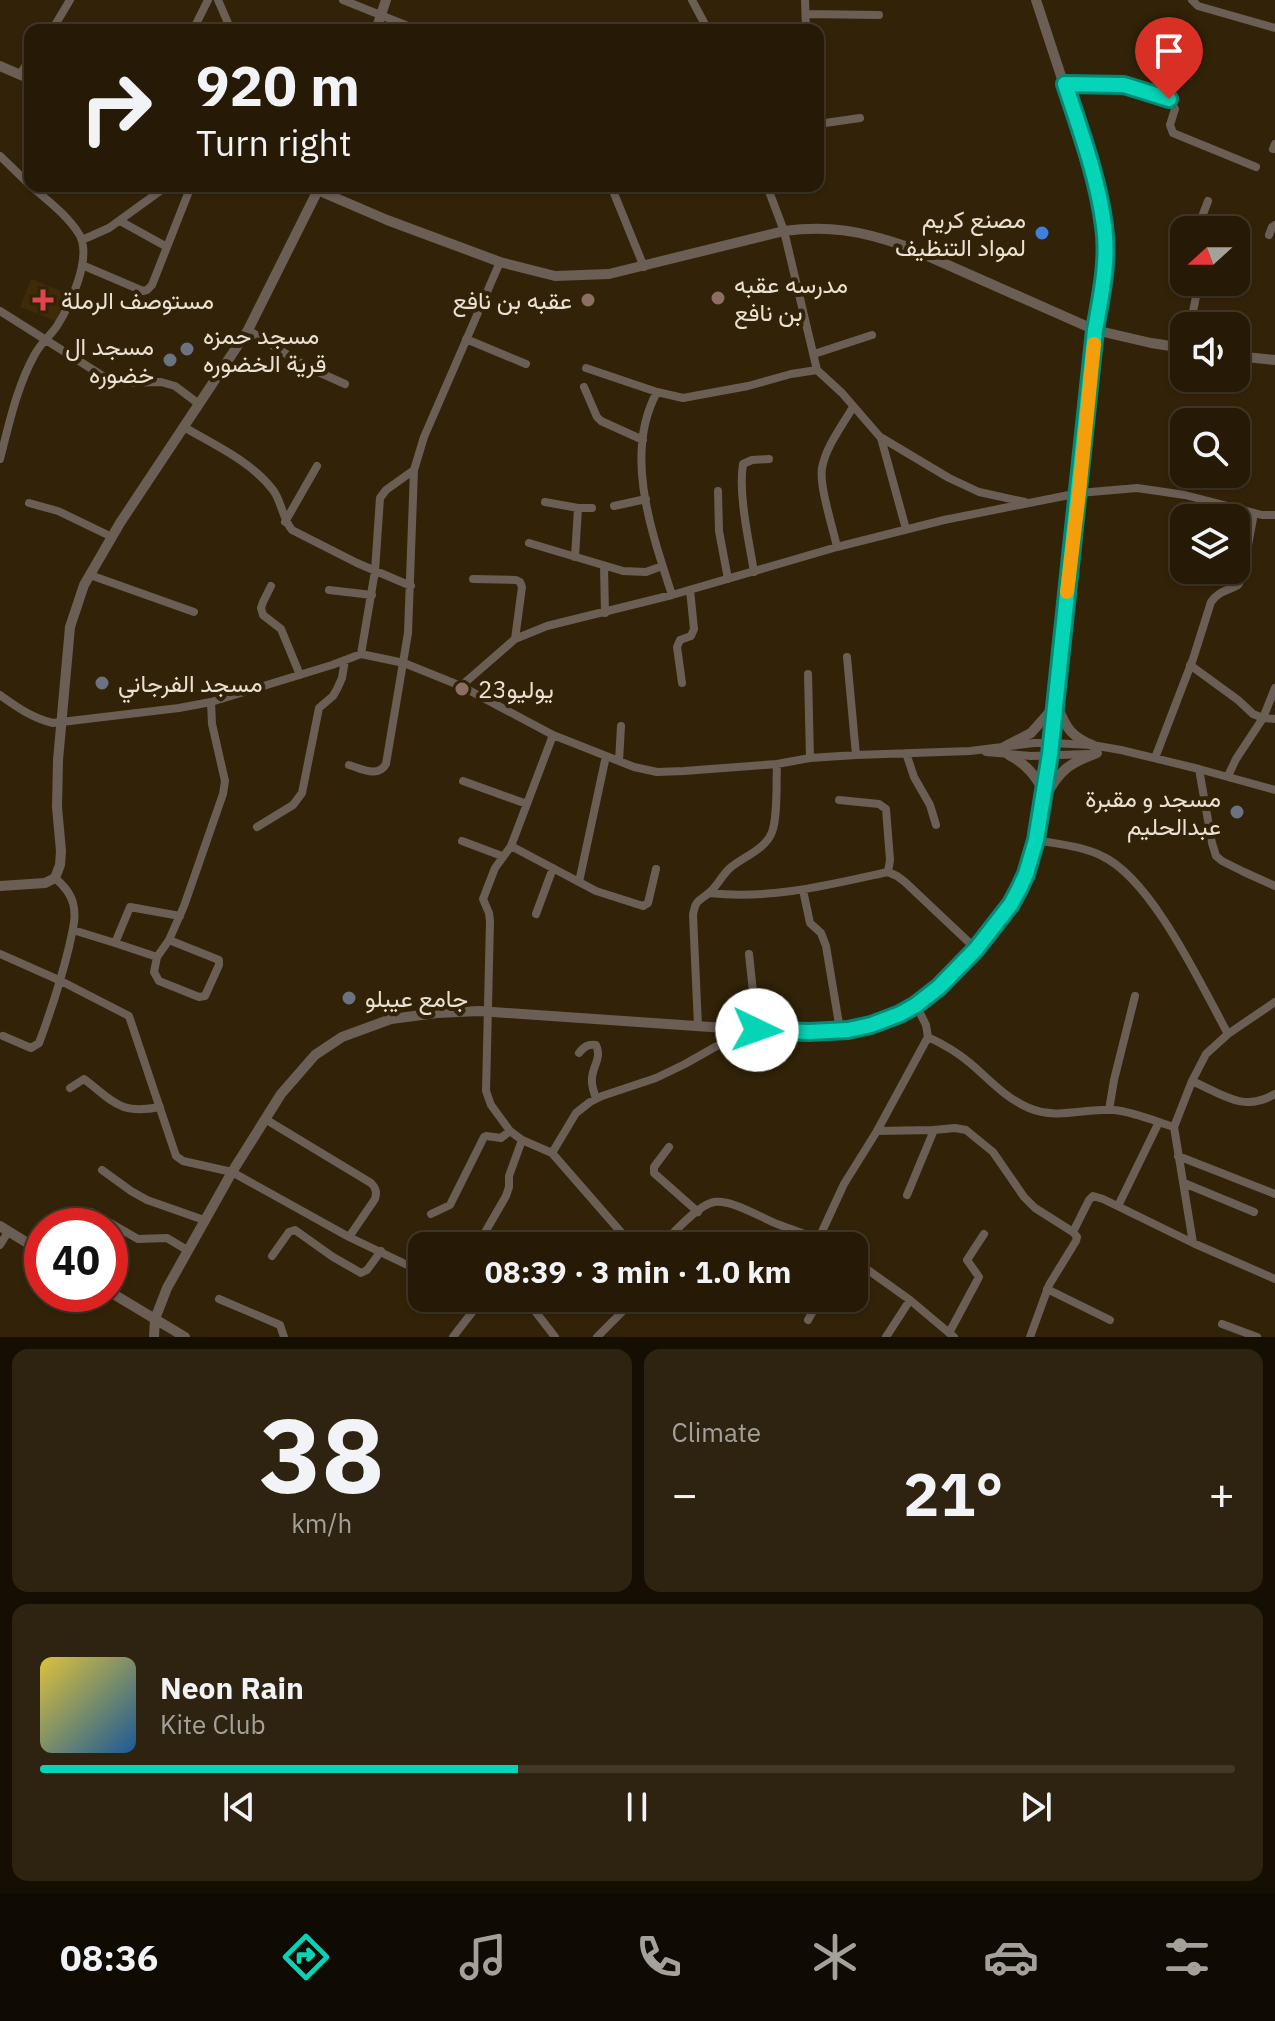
<!DOCTYPE html>
<meta charset="utf-8">
<style>
body{margin:0;font-family:"IBM Plex Sans",Vazirmatn,sans-serif;background:#2e2310;color:#f1f3f6;height:100vh;display:flex;flex-direction:column;font-size:30px;white-space:nowrap}
*{box-sizing:border-box;margin:0}
p{font-size:26px;color:#a4a19b}
.icon{flex:none;width:44px;height:44px;fill:none;stroke:currentColor;stroke-width:2;stroke-linecap:round;stroke-linejoin:round}
.map{position:relative;height:1337px;overflow:hidden}
.panel{display:flex;flex-direction:column;gap:12px;padding:12px;background:#150e03;flex:1}
.panel>*{flex:none}
.guide{position:absolute;left:24px;top:24px;width:800px;height:168px;border-radius:16px;box-shadow:0 2px 6px #0004,0 0 0 2px #423828;background:#261a06;color:#f1f3f6;overflow:hidden}
.needle{width:52px;rotate:249deg}
.fabs{position:absolute;left:1170px;top:216px;display:grid;gap:16px}
.fabs a{display:grid;place-items:center;width:80px;height:80px;border-radius:16px;background:#261a06;box-shadow:0 2px 6px #0004,0 0 0 2px #423828;font-size:40px}
.speed{position:absolute;left:24px;top:1208px;display:flex;gap:16px;font-size:40px;font-weight:700;text-align:center}
.speed>*{display:grid;place-content:center;width:104px;height:104px;border-radius:50%;background:#261a06;box-shadow:0 2px 6px #0004,0 0 0 2px #423828;line-height:1}
.speed .limit{border:12px solid #d22;background:#fff;color:#111}
.pin{position:absolute;display:grid;place-items:center;width:68px;height:68px;color:#fff;margin:-82px -34px;border-radius:50% 50% 50% 0;rotate:-45deg;box-shadow:0 0 8px #0007}
.pin .icon{rotate:45deg}
.me{position:absolute;width:88px;margin:-44px;rotate:93deg;stroke-linejoin:round;filter:drop-shadow(0 0 6px #0008)}
.turn{display:flex;align-items:center;gap:28px;height:168px;padding:0 40px;font-size:36px}
.turn .icon{width:104px;height:104px;stroke-width:2.5}
.turn b{display:block;font-size:56px;line-height:68px}
.big{font-size:60px;font-weight:700;line-height:1.1}
.panel .widget{flex:1;display:flex;flex-direction:column;justify-content:center;gap:12px;min-width:0;padding:0 28px;border-radius:16px;background:#2e2310}
.panel .dial{align-items:center;gap:0}
.dial b{font-size:104px;line-height:1}
.song{display:flex;align-items:center;gap:24px}
.cover{width:96px;height:96px;border-radius:12px;background:linear-gradient(135deg,hsl(50 70% 55%),hsl(210 70% 35%))}
.played{height:8px;border-radius:4px;background:linear-gradient(90deg,#05d5b6 40%,#423828 40%)}
.keys{display:flex;justify-content:space-around;direction:ltr}
.heat{display:flex;justify-content:space-between;align-items:center;font-size:44px;direction:ltr}
.panel .tiles{flex:1;display:grid;gap:12px;grid-template-columns:1fr 1fr}
.widget:last-child{grid-column:span 2}
.trip{position:absolute;left:408px;top:1232px;width:460px;height:80px;border-radius:16px;background:#261a06;box-shadow:0 2px 6px #0004,0 0 0 2px #423828;font-weight:700;line-height:80px;text-align:center}
.dock{display:flex;height:128px;justify-content:space-around;align-items:center;background:#0f0a02;color:#a4a19b}
.dock .icon{width:56px;height:56px}
.dock .active{color:#05d5b6}
.dock b{font-size:36px;color:#f1f3f6}
.map>svg:first-child{display:block}
</style>
<div class="map">
<svg width="1275" height="1337" viewBox="0 0 1275 1337">
<rect width="100%" height="100%" fill="#322308"/>
<path fill="#3e2b08" d="M31,279L66,293L56,321L20,307Z"/>
<g fill="none" stroke-linecap="round" stroke-linejoin="round">
<path stroke="#6b5e55" stroke-width="8" d="M218,0L231,30
M343,0L418,30
M692,0L708,30
M805,0L806,30
M1192,0L1198,6L1275,28
M806,14L879,15
M52,30L70,0
M193,30L208,0
M20,74L30,59
M1065,84L1124,85L1165,97L1169,99L1175,109L1170,125L1173,133L1256,167
M818,124L860,118
M1273,149L1275,144
M0,156L30,185
M611,186L644,267
M767,186L784,231L817,370L842,393L881,438L906,529
M120,221L167,247
M1197,230L1208,201
M1269,235L1272,227L1275,225
M82,240L109,228L167,186
M82,265L143,291L147,290L152,285L191,186
M0,311L106,378L126,383L161,382L175,386L199,404
M1190,326L1199,282
M248,330L307,367L345,384
M466,339L526,364
M814,354L872,335
M586,368L657,392L683,398L748,386L791,374L817,370
M584,387L597,417L601,421L643,440
M657,392C623,454 652,533 672,595
M184,427C214,445 251,461 273,490C282,502 282,518 292,530L357,563L411,586
M882,438L949,478L979,492L1025,502
M0,459C9,424 17,386 35,354C41,343 50,336 57,326C70,305 93,257 79,234C67,215 47,200 31,186
M718,491L719,531L728,579
M545,502L578,508L575,557
M29,503L58,511L112,537
M614,506L646,499
M578,508H592
M285,522L317,466
M529,543L623,571L646,572L662,566
M837,547C833,528 819,486 822,468C826,446 842,426 853,407
M604,566L605,613
M754,572C749,541 738,494 743,464L752,460L769,459
M90,575L194,612
M473,579L516,580L520,582L522,587L515,639
M271,586L263,602L261,608L263,615L281,629L300,675
M329,590L372,595
M361,654L375,571L380,498L386,490L414,470
M847,657L856,755
M1190,665L1238,700L1253,714L1263,718L1275,719
M808,674L810,758
M682,683L677,647L680,640L691,636L694,629L690,590
M461,686L515,639L547,626L672,595L837,547L944,520L1079,493L1137,488L1185,495L1262,515H1275
M0,695C17,707 32,718 53,723L179,708L211,702L332,665L361,654L404,663L461,686L553,735L634,767L657,772L684,771L777,764L810,758L856,755L970,751L1034,743H1051L1092,745L1121,750L1199,769L1275,790
M553,735L511,846L495,868L483,899L489,913L490,921L486,1091L491,1105L510,1131L522,1140L552,1153L633,1246
M986,752L1031,756L1088,754
M906,753L914,777L930,805L936,825
M1155,758L1193,659L1211,602C1218,591 1228,591 1238,585L1242,578L1254,513
M619,761L621,726
M349,765C362,769 378,778 386,764L408,633L414,470L424,437L500,262
M1199,769L1212,843L1216,856L1222,861L1244,872L1275,886
M1228,776L1236,759L1263,718L1275,688
M463,781L527,804
M839,800L879,804L886,809L890,860L888,872
M257,827L293,805L302,793L319,708L333,696L337,689L342,678L345,660
M1036,840C1057,844 1082,846 1102,856C1152,879 1201,985 1228,1034
M462,841L502,856
M511,846L596,891L643,906L648,903L656,869
M579,882L606,756
M803,890L810,923L821,933L826,946L840,1030
M709,893C770,900 829,885 888,872L897,876L905,882L976,949
M536,914L553,868
M73,930L115,943L130,907L180,916
M169,940L219,960V965L205,996L199,997L159,981L154,972L157,957L169,940L184,906L223,794L225,781L212,724L211,702
M115,943L157,957
M0,954L61,981L129,1016L176,1156L183,1161L232,1172L349,1237L422,1272
M749,954L757,1030
M1275,1002L1228,1034L1206,1054L1192,1081L1174,1127L1193,1243L1275,1279
M698,1026L693,915C696,898 699,902 710,892C718,885 722,875 730,868C743,857 766,849 772,832C778,816 776,782 777,764
M3,1036L31,1048L39,1043C51,1011 61,980 69,947C72,932 77,918 73,903C70,892 63,885 55,878
M928,1037C943,1044 957,1052 970,1063C989,1079 1005,1098 1029,1108C1056,1120 1086,1108 1114,1110C1134,1112 1155,1121 1174,1127
M579,1053C584,1047 587,1044 596,1045C602,1058 593,1065 592,1078C591,1085 594,1092 596,1099
M1192,1081C1222,1094 1243,1113 1275,1094
M70,1088L84,1079C113,1101 119,1115 160,1107
M1109,1110L1114,1080L1135,996
M265,1119L371,1183C376,1188 377,1192 375,1199L349,1237
M877,1131L934,1130L955,1128L966,1130L993,1152L1024,1197L1035,1208L1073,1232
M669,1147L654,1167V1173L698,1212
M552,1153L576,1113L590,1102L602,1096L656,1078L685,1064L715,1047L753,1031
M1178,1156L1275,1194
M102,1170L131,1191L147,1200L204,1220
M1184,1183L1254,1212
M907,1195L934,1130
M1118,1206L1159,1122
M91,1212L138,1239L167,1238L187,1250
M431,1214L450,1205L484,1137L486,1136L501,1138L510,1131
M484,1234L506,1196L509,1187V1176L522,1140
M819,1238L844,1184L877,1131L928,1037L926,1025L916,1005
M0,1245L8,1232
M661,1246C672,1234 698,1205 714,1202C732,1199 763,1219 780,1225C798,1232 816,1237 833,1246
M272,1256L289,1232L295,1230L333,1257L361,1273L367,1270L381,1251
M854,1260L910,1300L954,1337
M1047,1289L1110,1320
M525,1298L555,1337
M219,1299L280,1325L284,1337
M808,1320L820,1298
M1222,1324L1257,1337
M949,1333L979,1277L967,1260L984,1234
M453,1337L480,1302L484,1303L495,1298
M597,1337L622,1312L631,1298
M886,1337L910,1300
M1030,1337L1049,1285L1076,1241L1077,1237L1073,1232L1089,1200L1093,1196L1103,1199L1193,1243"/>
<path stroke="#6b5e55" stroke-width="10" d="M376,30L386,0
M0,66L30,79
M308,186L387,220L500,262L555,276L609,274L784,231C829,225 862,231 905,246L1095,330L1151,343L1184,348
M1236,356L1275,360
M1058,707C1065,727 1072,737 1092,745
M1004,747L1031,733L1054,707
M1009,755C1026,764 1034,774 1044,791
M1046,796C1059,770 1070,763 1097,753
M0,886L45,883L55,878L60,865L61,851L57,807L58,760L70,627L84,585L120,523L248,330L320,186
M0,1226L42,1252
M110,1292L185,1337
M154,1337L155,1319L167,1288L232,1172L281,1094L315,1055L342,1037L391,1019L437,1013L479,1011L754,1030L809,1032L848,1030L871,1025L900,1014L916,1005L939,987L976,949L1011,904L1026,874L1036,840L1051,743L1095,330L1103,283L1105,228L1089,161L1036,0"/>
</g>
<g fill="none" stroke-linecap="round" stroke-linejoin="round">
<defs>
<path id="route" d="M757,1030L809,1032L848,1030L871,1025L900,1014L916,1005L939,987L976,949L1011,904L1019,889L1026,874L1036,840L1050,754L1095,330C1101,296 1109,260 1104,226C1098,178 1080,130 1065,84L1124,85L1169,99"/>
</defs>
<use href="#route" stroke="#038a76" stroke-width="20"/>
<use href="#route" stroke="#05d5b6" stroke-width="14"/>
<path stroke="#f59e0b" stroke-width="14" d="M1067,592L1079,493L1094,344"/>
</g>
<circle fill="#3f7fe0" stroke="#322308" stroke-width="3" cx="1042" cy="233" r="8"/>
<g fill="#8d6e63" stroke="#322308" stroke-width="3">
<circle cx="718" cy="298" r="8"/>
<circle cx="588" cy="300" r="8"/>
<circle cx="462" cy="689" r="8"/>
</g>
<path fill="#e0444e" stroke="#322308" stroke-width="3" d="M39 288h8v8h8v8h-8v8h-8v-8h-8v-8h8z"/>
<g fill="#6b7280" stroke="#322308" stroke-width="3">
<circle cx="187" cy="349" r="8"/>
<circle cx="170" cy="360" r="8"/>
<circle cx="102" cy="683" r="8"/>
<circle cx="1237" cy="812" r="8"/>
<circle cx="349" cy="998" r="8"/>
</g>
<g text-anchor="middle" dominant-baseline="central" stroke-width="8" stroke-linejoin="round" paint-order="stroke">
<g font-size="24" fill="#ebe1d2" stroke="#322308" text-anchor="start">
<text x="1026" y="219" text-anchor="end">مصنع كريم<tspan x="1026" dy="28">لمواد التنظيف</tspan></text>
<text x="734" y="284">مدرسه عقبه<tspan x="734" dy="28">بن نافع</tspan></text>
<text x="61" y="300">مستوصف الرملة</text>
<text x="572" y="300" text-anchor="end">عقبه بن نافع</text>
<text x="203" y="335">مسجد حمزه<tspan x="203" dy="28">قرية الخضوره</tspan></text>
<text x="154" y="346" text-anchor="end">مسجد ال<tspan x="154" dy="28">خضوره</tspan></text>
<text x="118" y="683">مسجد الفرجاني</text>
<text x="478" y="689">23يوليو</text>
<text x="1221" y="798" text-anchor="end">مسجد و مقبرة<tspan x="1221" dy="28">عبدالحليم</tspan></text>
<text x="365" y="998">جامع عيبلو</text>
</g>
</g>
</svg>
<div class="fabs">
<a><svg class="needle" viewBox="-14 -14 28 28"><path d="M0-13l5 13h-10z" fill="#e53935"/><path d="M0 13l5-13h-10z" fill="#a4a19b"/></svg></a>
<a><svg class="icon" aria-label="sound" viewBox="0 0 24 24"><path d="M4 9h4l5-4v14l-5-4H4zM17 9q2 3 0 6"/></svg></a>
<a><svg class="icon" aria-label="search" viewBox="0 0 24 24"><circle cx="10" cy="10" r="6"/><path d="M15 15l6 6"/></svg></a>
<a><svg class="icon" aria-label="layers" viewBox="0 0 24 24"><path d="M12 4l9 5-9 5-9-5zM3 14l9 5 9-5"/></svg></a>
</div>
<div class="speed"><div class="limit">40</div></div>
<div class="pin" style="left:1169px;top:99px;background:#d93025"><svg class="icon" aria-label="arrive" viewBox="0 0 24 24"><path d="M6 21V4h12l-3 4 3 4H6"/></svg></div>
<svg class="me" style="left:757px;top:1030px" viewBox="-20 -20 40 40"><circle r="19" fill="#fff"/><path d="M0-13L10 11 0 6-10 11z" fill="#05d5b6"/></svg>
<div class="trip">08:39 · 3 min · 1.0 km</div>
<div class="guide">
<div class="turn"><svg class="icon" aria-label="right" viewBox="0 0 24 24"><path d="M7 20v-9h11M14 6l5 5-5 5"/></svg><div><b>920 m</b>Turn right</div></div>
</div>
</div>
<section class="panel">
<div class="tiles">
<div class="widget dial"><b>38</b><p>km/h</p></div>
<div class="widget"><p>Climate</p>
<div class="heat"><a>−</a><b class="big">21°</b><a>+</a></div>
</div>
<div class="widget">
<div class="song"><i class="cover"></i><div><b>Neon Rain</b><p>Kite Club</p></div></div>
<div class="played"></div>
<div class="keys"><svg class="icon" aria-label="previous" viewBox="0 0 24 24"><path d="M18 5L8 12l10 7zM5 5v14"/></svg><svg class="icon" aria-label="pause" viewBox="0 0 24 24"><path d="M8 5v14M16 5v14"/></svg><svg class="icon" aria-label="next" viewBox="0 0 24 24"><path d="M6 5l10 7-10 7zM19 5v14"/></svg></div>
</div>
</div>
</section>
<nav class="dock">
<b>08:36</b>
<svg class="icon active" aria-label="directions" viewBox="0 0 24 24"><path d="M12 3l9 9-9 9-9-9zM9 14v-3h6M13 9l2 2-2 2"/></svg>
<svg class="icon" aria-label="music" viewBox="0 0 24 24"><path d="M9 18V5l10-2v13"/><circle cx="6" cy="18" r="3"/><circle cx="16" cy="16" r="3"/></svg>
<svg class="icon" aria-label="phone" viewBox="0 0 24 24"><path d="M5 4h4l2 5-3 2q2 4 5 5l2-3 5 2v4C11 20 4 13 5 4z"/></svg>
<svg class="icon" aria-label="climate" viewBox="0 0 24 24"><path d="M12 3v18M4 7l16 10M4 17L20 7"/></svg>
<svg class="icon" aria-label="car" viewBox="0 0 24 24"><path d="M5 17H2v-5l4-1 3-4h7l3 4 3 1v5h-3M9 17h6M6 11h13"/><circle cx="7" cy="17" r="2"/><circle cx="17" cy="17" r="2"/></svg>
<svg class="icon" aria-label="filters" viewBox="0 0 24 24"><path d="M4 7h16M4 17h16"/><circle cx="9" cy="7" r="2"/><circle cx="15" cy="17" r="2"/></svg>
</nav>
